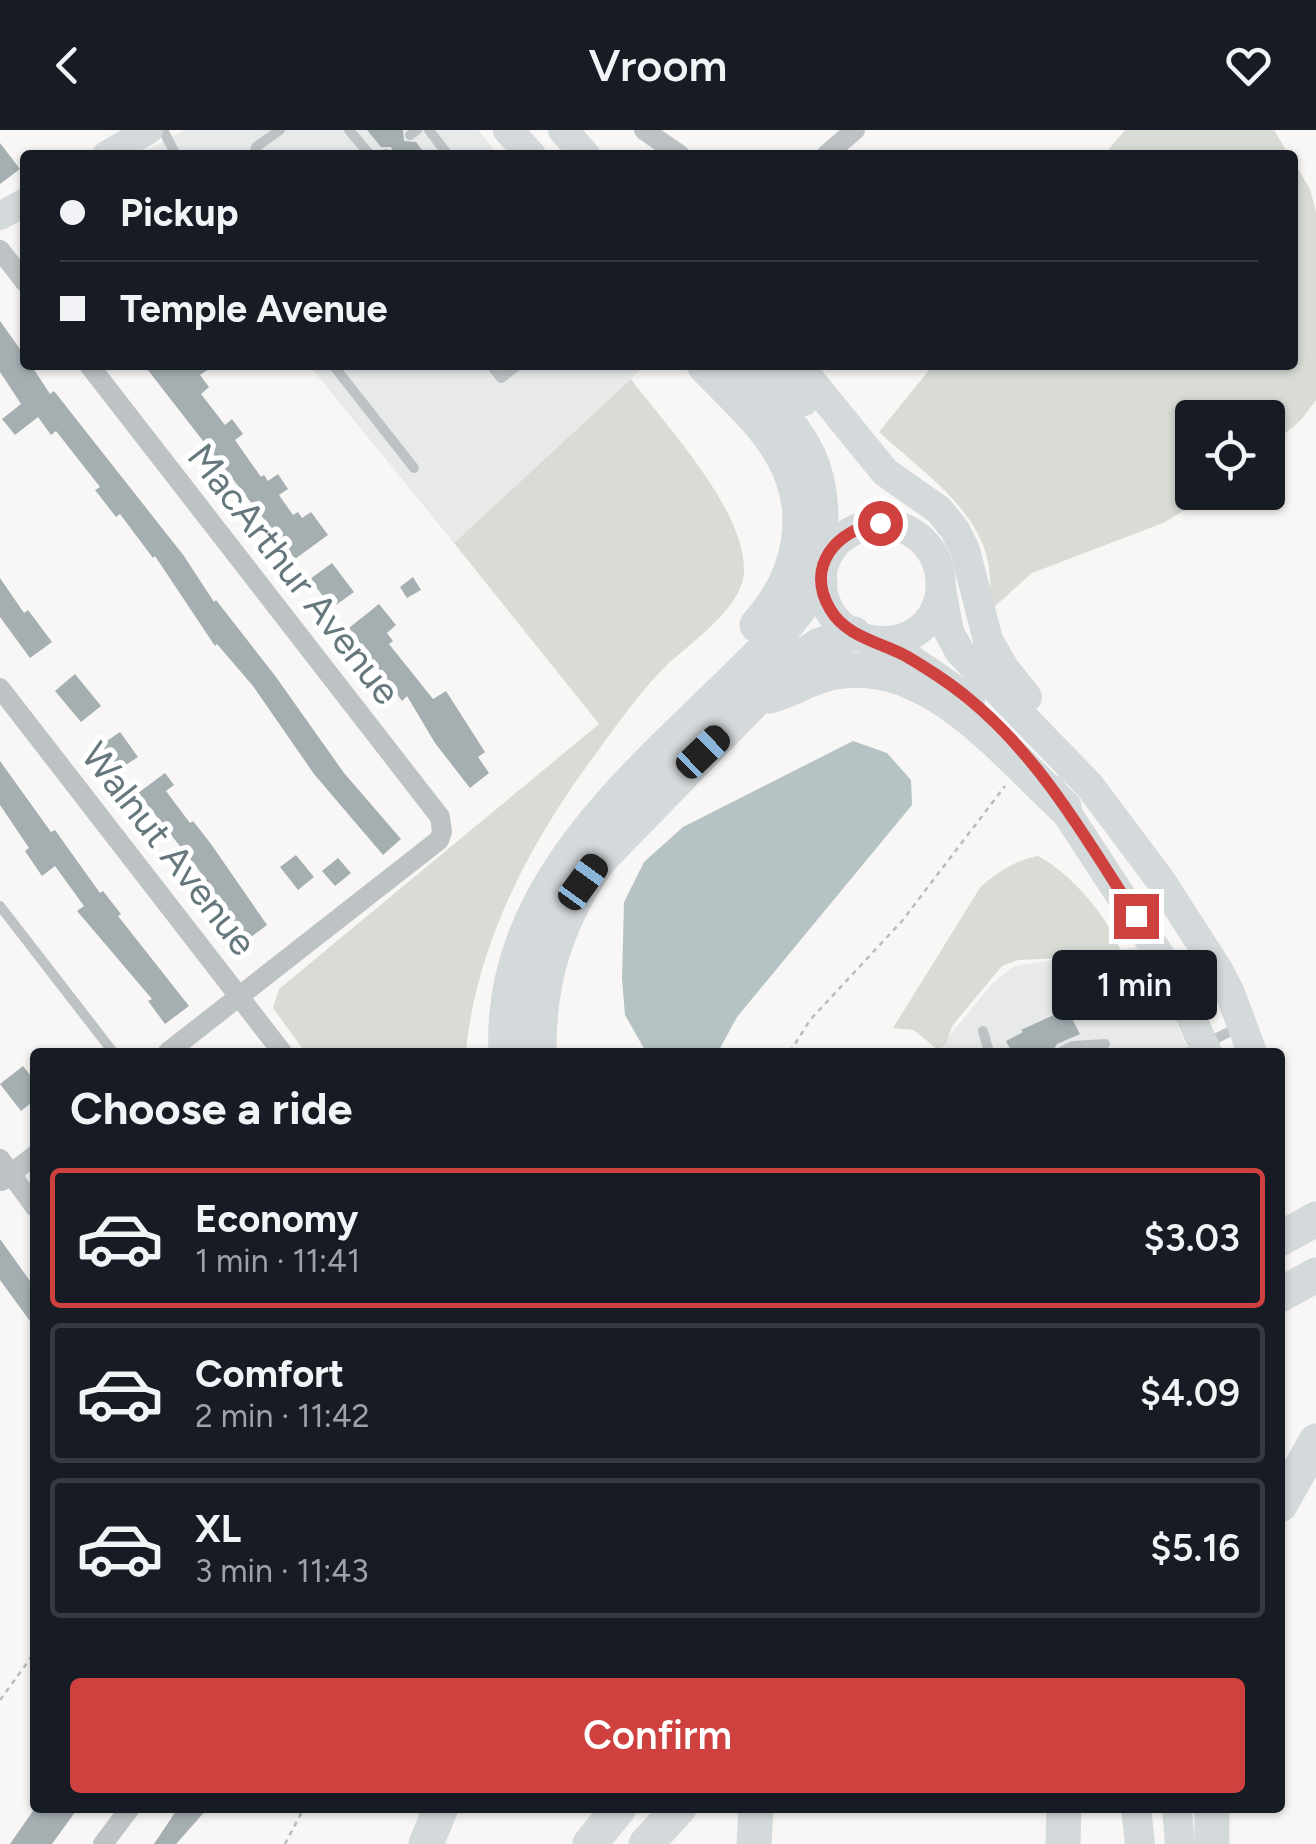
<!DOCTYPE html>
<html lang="en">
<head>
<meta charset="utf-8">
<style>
	:root { --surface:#171b24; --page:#20242c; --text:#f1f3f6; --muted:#9ea1a6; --line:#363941; --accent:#cf413e }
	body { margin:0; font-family:Figtree,sans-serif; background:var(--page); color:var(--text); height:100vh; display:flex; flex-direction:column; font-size:38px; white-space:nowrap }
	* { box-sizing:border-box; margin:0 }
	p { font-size:32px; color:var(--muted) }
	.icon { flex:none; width:55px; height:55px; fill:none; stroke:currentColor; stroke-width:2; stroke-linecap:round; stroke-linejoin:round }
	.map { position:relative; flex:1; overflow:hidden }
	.side { position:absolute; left:30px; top:918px; width:1255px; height:765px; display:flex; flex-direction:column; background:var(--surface); border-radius:10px; box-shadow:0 2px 8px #0004 }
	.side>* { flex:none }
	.guide { position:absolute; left:20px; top:20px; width:1278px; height:220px; border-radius:10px; box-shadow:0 2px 8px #0004; display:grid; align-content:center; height:220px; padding:0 40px; background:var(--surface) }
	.tools { position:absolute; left:1175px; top:270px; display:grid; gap:20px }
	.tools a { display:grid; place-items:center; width:110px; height:110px; border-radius:10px; background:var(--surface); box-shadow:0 2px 8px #0004; font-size:50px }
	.end { position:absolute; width:45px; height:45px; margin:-22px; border:12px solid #cf413e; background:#fff; box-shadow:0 0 0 5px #fff }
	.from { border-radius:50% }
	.bubble { position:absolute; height:70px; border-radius:10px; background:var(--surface); box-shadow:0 2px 8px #0004; font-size:32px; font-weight:600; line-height:70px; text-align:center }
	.car { position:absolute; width:30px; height:60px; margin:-30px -15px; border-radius:12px; box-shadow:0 0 8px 2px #0007; background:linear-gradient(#222 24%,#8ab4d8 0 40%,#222 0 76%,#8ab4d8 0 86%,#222 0) }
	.guide b { display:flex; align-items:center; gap:35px; height:95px; font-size:38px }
	.guide b+b { border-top:2px solid var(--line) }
	.guide i { width:25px; height:25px; background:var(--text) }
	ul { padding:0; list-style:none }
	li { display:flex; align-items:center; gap:30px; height:140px; margin:0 20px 15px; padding:0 20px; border:5px solid var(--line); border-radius:10px }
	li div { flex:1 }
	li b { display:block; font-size:38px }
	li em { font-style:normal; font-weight:600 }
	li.selected { border-color:var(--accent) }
	li>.icon { width:90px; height:90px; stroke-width:1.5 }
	h2 { padding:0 40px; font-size:45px; line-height:120px }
	.button { display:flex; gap:20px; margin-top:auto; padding:20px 40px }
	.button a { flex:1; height:115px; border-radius:10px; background:var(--accent); color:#fff; font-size:40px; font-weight:600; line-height:115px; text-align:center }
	header { display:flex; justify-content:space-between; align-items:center; height:130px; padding:0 40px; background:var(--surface); font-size:45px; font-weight:600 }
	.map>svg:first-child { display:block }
	.built { fill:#e8e9e9 }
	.green { fill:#d9dcd5 }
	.water { fill:#b5c3c4 }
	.building { fill:#a5afb2 }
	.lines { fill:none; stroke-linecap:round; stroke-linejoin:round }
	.path { stroke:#b8bcbe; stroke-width:2.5; stroke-dasharray:5 5; stroke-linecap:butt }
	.lane { stroke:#bdc3c5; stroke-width:10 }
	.street { stroke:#bdc3c5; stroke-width:20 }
	.secondary { stroke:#d4d9db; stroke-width:28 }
	.primary { stroke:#d4d9db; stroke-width:30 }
	.highway { stroke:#d4d9db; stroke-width:35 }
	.route { stroke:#cf413e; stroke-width:12 }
	.labels { text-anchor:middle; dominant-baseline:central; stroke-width:10; stroke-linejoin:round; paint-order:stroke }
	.street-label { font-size:38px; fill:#66787d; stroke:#fff }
</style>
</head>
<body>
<header><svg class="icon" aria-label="back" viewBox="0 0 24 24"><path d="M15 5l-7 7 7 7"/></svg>Vroom<svg class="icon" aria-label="heart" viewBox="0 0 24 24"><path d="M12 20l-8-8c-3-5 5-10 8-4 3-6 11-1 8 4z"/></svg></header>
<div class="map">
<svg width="1316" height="1714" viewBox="0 0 1316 1714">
	<rect width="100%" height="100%" fill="#f8f7f5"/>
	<g class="built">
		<polygon points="184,0 478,0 498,25 139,25"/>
		<polygon points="309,235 646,235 454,413"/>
		<polygon points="1142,816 1189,922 936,922 992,854 1014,836"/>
	</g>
	<g class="green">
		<polygon points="1125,0 1274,0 1289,25 1104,25"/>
		<path d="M1293,31L1310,59L1316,82V270L1301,290L1268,318V288H1192V362L1214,363L1163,393L1032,443L992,479C990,464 991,447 988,432C977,377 918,338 879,302L933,235H1292Z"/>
		<path d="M631,249C667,297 746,381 744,441C743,479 688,514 664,538C636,566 612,602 589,633C527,718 476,817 466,922H305L273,878L279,859L599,594L454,413Z"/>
		<path d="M1038,726C1074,745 1117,796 1126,837L1108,826L1018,830L1002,836L952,896L946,914L938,920L914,900L893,898L981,756C999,742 1015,730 1038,726Z"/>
	</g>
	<polygon class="water" points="853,611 887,623 911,650 912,675 737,887 718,922 646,922 625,885 622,849 624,772 644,732 683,697"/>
	<g class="building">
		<polygon points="367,0 403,0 404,11 416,12 426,25 395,25 391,17 381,17"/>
		<polygon points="0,13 20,39 0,54"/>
		<polygon points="0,191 25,226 25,235 31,235 50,264 54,261 184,426 214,472 216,470 276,547 344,643 401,709 383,725 314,644 253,556 217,514 215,516 155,426 153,428 120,384 116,387 95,360 100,357 56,301 51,305 38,287 15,305 2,289 21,274 0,242"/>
		<polygon points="144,235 215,235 200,245 209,257 201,264 225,295 232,289 243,304 235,310 261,347 264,345 268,351 278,344 288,359 279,365 293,385 298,382 302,388 311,382 328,405 295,429"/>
		<polygon points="332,433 354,462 332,478 310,449"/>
		<polygon points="413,447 421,460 407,468 400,457"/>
		<polygon points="0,448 24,483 28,480 52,512 30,528 0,487"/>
		<polygon points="379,474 396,495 387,503 393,511 389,514 433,569 446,561 485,622 478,627 489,643 470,658 435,613 407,566 402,571 349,498"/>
		<polygon points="75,544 101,576 81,592 55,561"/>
		<polygon points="120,602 138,627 118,640 101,615"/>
		<polygon points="0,631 51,702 55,700 100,763 103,761 121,784 118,786 189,876 165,894 148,871 152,869 77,781 84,776 55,736 42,746 25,721 29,718 0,675"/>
		<polygon points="165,643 174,655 166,661 190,693 193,691 211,714 267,795 247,810 198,739 138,663"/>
		<polygon points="296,725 314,747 298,760 280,737"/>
		<polygon points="338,728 351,743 335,756 322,741"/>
		<polygon points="1067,879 1080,904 1057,914 1052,922 1012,922 1006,911 1023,902 1021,900"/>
		<polygon points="23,936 35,951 35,970 21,981 0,954"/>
		<polygon points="0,1109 35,1158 35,1198 0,1150"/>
		<polygon points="35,1678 78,1678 52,1714 10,1714"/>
		<polygon points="178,1678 208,1678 176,1714 154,1714"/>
	</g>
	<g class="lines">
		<g class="path">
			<polyline points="790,922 810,890 902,791 1005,656"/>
			<polyline points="0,1570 35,1522"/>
			<polyline points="285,1714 304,1678"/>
		</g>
		<g class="lane">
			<polyline points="163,0 176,25"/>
			<polyline points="349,0 370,25"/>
			<polyline points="429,0 448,25"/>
			<polyline points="410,5 417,0"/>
			<polyline points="254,25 256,17 280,0"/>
			<polyline points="385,25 386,24"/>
			<polyline points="333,235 414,338"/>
			<polyline points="491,235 501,248 518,235"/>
			<polyline points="0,776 113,922"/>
			<polyline points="983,901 989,922"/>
			<polyline points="1061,922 1073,916 1105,914"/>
			<polyline points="1189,922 1237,898"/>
		</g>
		<g class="street">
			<polyline points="644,0 680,25"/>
			<polyline points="826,25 855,0"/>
			<polyline points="0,120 25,152"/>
			<polyline points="89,235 440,687 442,702 439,710 168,922"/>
			<polyline points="0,558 282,922"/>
			<polyline points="0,1029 35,1077"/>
			<polyline points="2,1051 35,1025"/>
			<polyline points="103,1714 130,1678"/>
		</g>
		<g class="secondary">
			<polyline points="106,25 149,0"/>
			<polyline points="0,86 25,72"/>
		</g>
		<g class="primary">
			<polyline points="508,0 531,25"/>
			<polyline points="563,0 585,25"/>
			<path d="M739,235C807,308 832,329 821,433"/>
			<polyline points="772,235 804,271"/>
			<polyline points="798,235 885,342 939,380 955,400 965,420 988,510 1004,538 1027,567"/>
			<path d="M880,393C961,399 960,510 883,511C812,512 792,404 880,393Z"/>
			<polyline points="941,459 949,502 960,522 1089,655 1161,751 1217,838 1230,863 1252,922"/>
			<polyline points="874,511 910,529 970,570"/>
			<polyline points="1051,659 1168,838 1207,922"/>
			<polyline points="1136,1678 1140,1714"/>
			<polyline points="1177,1678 1180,1714"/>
		</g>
		<g class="highway">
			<path d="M704,235C730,263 762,290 781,323C815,381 801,447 757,495"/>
			<path d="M770,566C795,559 816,543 843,541C933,531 1003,621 1064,677"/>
			<path d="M506,922C497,747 656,631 766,518C786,497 802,474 820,453"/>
			<path d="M539,922C538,849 558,787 601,728L788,536L820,515L854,504"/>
			<polyline points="1280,1109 1316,1089"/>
			<polyline points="1280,1165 1316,1145"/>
			<polyline points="1280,1375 1316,1311"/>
			<polyline points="426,1714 441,1678"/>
			<polyline points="590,1714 619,1678"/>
			<polyline points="646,1714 679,1678"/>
			<polyline points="754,1714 756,1678"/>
			<polyline points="1063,1714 1064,1678"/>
			<polyline points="1212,1714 1212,1678"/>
		</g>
	</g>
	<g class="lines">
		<path class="route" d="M880,393C836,399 805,437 830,479C846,507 880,512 906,526C928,539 950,553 969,569C1040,627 1087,710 1136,786"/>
	</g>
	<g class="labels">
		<g class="street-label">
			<text transform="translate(294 444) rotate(52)">MacArthur Avenue</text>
			<text transform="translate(169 719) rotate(52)">Walnut Avenue</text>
		</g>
	</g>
</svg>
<div class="tools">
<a><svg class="icon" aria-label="locate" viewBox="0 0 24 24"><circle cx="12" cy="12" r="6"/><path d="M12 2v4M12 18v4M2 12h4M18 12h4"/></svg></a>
</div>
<i class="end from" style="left:880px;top:393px"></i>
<i class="end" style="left:1136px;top:786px"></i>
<div class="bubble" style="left:1052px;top:820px;width:165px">1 min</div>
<i class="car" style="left:703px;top:622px;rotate:46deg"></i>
<i class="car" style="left:583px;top:752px;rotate:36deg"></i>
<div class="guide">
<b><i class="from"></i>Pickup</b>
<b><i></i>Temple Avenue</b>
</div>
<section class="side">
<h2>Choose a ride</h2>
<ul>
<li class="selected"><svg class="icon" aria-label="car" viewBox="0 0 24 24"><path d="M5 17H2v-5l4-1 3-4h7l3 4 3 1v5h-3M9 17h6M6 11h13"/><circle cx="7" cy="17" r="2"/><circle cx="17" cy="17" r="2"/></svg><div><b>Economy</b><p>1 min · 11:41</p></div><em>$3.03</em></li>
<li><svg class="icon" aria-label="car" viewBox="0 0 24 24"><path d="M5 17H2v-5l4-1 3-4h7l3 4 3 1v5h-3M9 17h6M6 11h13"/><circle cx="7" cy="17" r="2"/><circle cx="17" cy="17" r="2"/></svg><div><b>Comfort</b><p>2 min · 11:42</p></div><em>$4.09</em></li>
<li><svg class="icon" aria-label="car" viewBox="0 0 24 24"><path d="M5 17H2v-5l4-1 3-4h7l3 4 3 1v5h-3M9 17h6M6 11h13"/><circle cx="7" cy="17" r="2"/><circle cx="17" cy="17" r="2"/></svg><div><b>XL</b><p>3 min · 11:43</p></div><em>$5.16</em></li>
</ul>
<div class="button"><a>Confirm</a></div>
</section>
</div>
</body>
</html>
